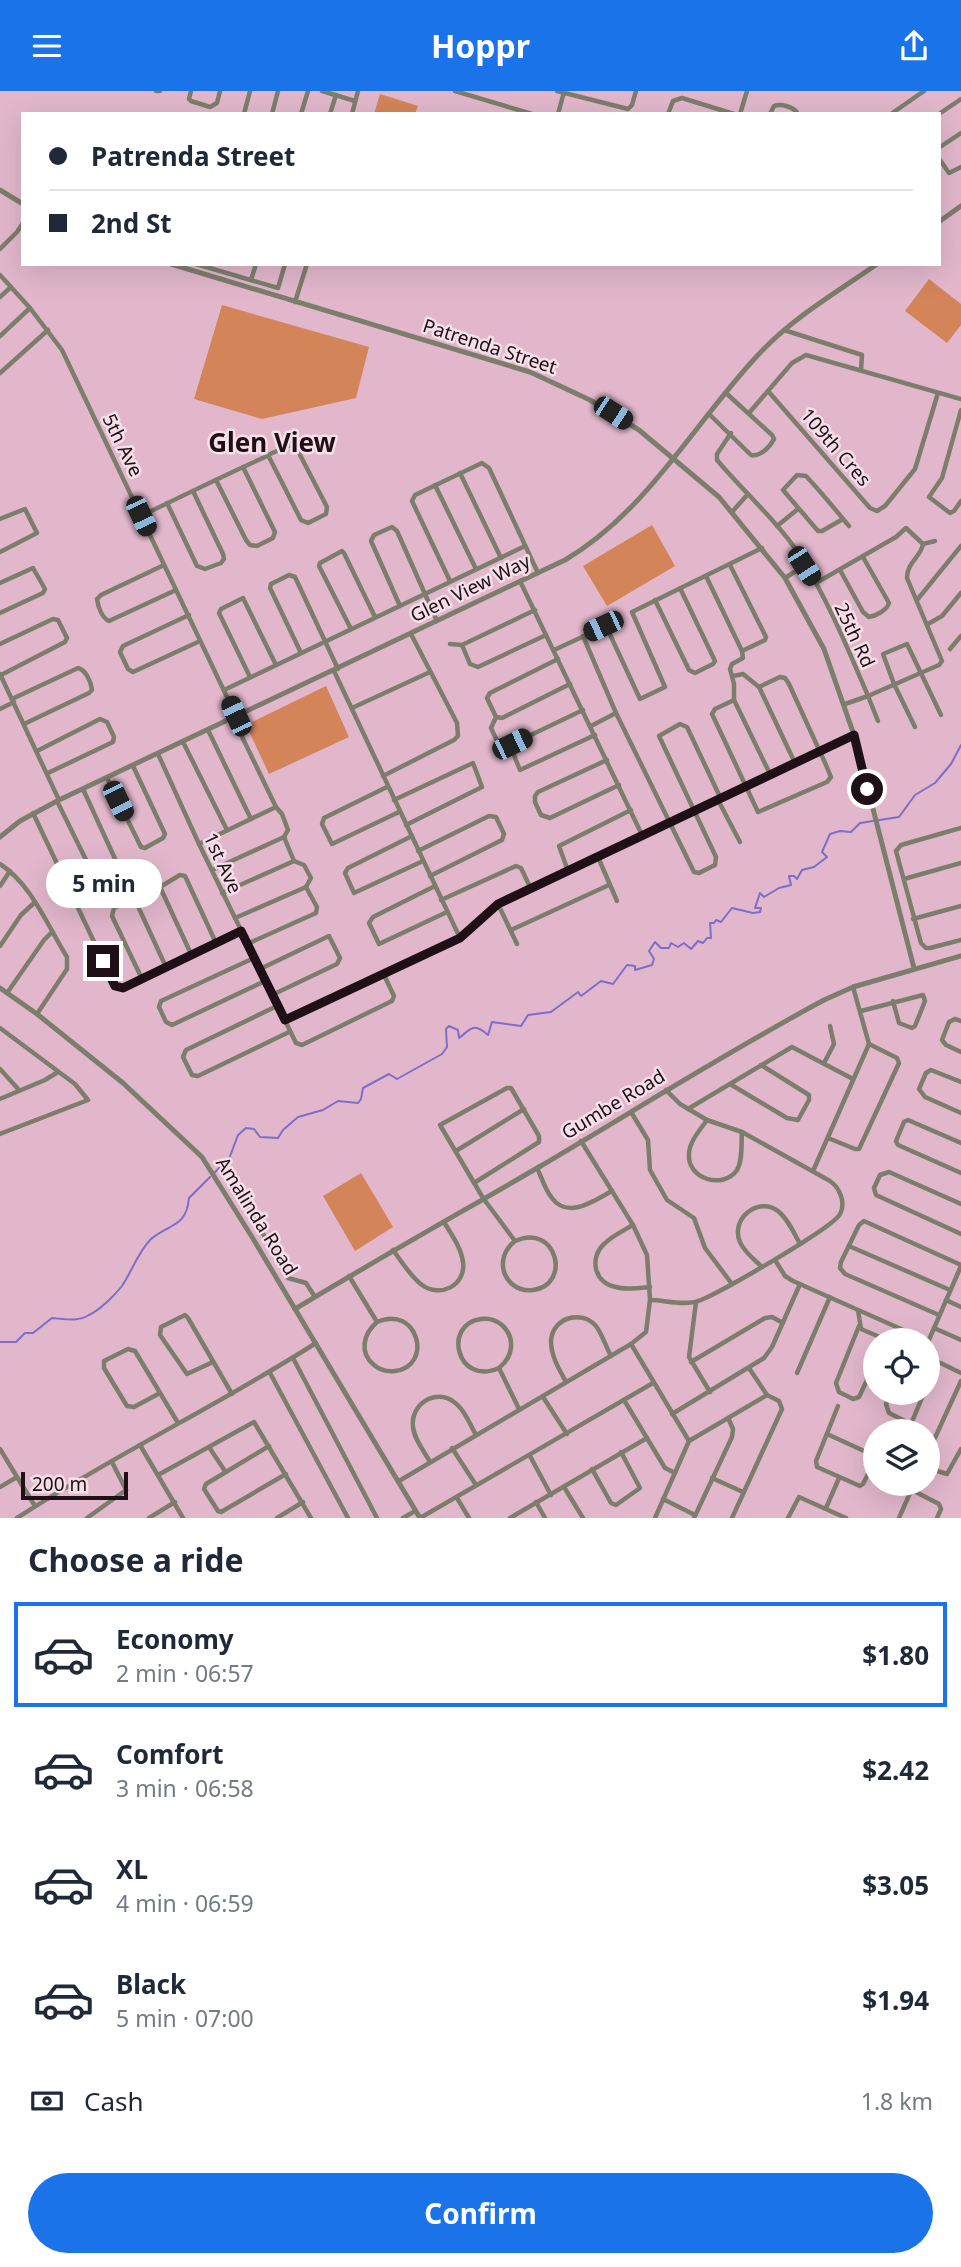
<!DOCTYPE html>
<html lang="en">
<head>
<meta charset="utf-8">
<style>
	:root { --surface:#fff; --page:#f6f6f7; --text:#1f2937; --muted:#747a83; --line:#e0e1e3; --accent:#1a73e8 }
	body { margin:0; font-family:"Noto Sans",sans-serif; background:var(--page); color:var(--text); height:100vh; display:flex; flex-direction:column; font-size:26px; white-space:nowrap }
	* { box-sizing:border-box; margin:0 }
	p { font-size:23px; color:var(--muted) }
	.icon { flex:none; width:38px; height:38px; fill:none; stroke:currentColor; stroke-width:2; stroke-linecap:round; stroke-linejoin:round }
	.map { position:relative; height:1427px; overflow:hidden }
	.sheet { display:flex; flex-direction:column; background:var(--surface); flex:1 }
	.sheet>* { flex:none }
	.banner { position:absolute; left:21px; top:21px; width:920px; height:154px; border-radius:0px; box-shadow:0 7px 28px #0002; display:grid; align-content:center; height:154px; padding:0 28px; background:var(--surface) }
	.fabs { position:absolute; left:863px; top:1237px; display:grid; gap:14px }
	.fabs a { display:grid; place-items:center; width:77px; height:77px; border-radius:50%; background:var(--surface); box-shadow:0 7px 28px #0002; font-size:35px }
	.scale { position:absolute; left:21px; bottom:18px; width:107px; box-sizing:border-box; padding-left:7px; border:4px solid #1f1017; border-top:0; font-size:19px; line-height:24px; white-space:nowrap; color:#1f1017; -webkit-text-stroke:5px #f5dfe9; paint-order:stroke }
	.end { position:absolute; width:32px; height:32px; margin:-16px; border:9px solid #1f1017; background:#fff; box-shadow:0 0 0 4px #fff }
	.from { border-radius:50% }
	.bubble { position:absolute; height:49px; border-radius:24px; background:var(--surface); box-shadow:0 7px 28px #0002; font-size:23px; font-weight:700; line-height:49px; text-align:center }
	.car { position:absolute; width:21px; height:42px; margin:-21px -10px; border-radius:9px; box-shadow:0 0 5px 2px #0007; background:linear-gradient(#222 24%,#8ab4d8 0 40%,#222 0 76%,#8ab4d8 0 86%,#222 0) }
	.banner b { display:flex; align-items:center; gap:24px; height:66px; font-size:26px }
	.banner b+b { border-top:2px solid var(--line) }
	.banner i { width:18px; height:18px; background:var(--text) }
	ul { padding:0; list-style:none }
	li { display:flex; align-items:center; gap:21px; height:105px; margin:0 14px 10px; padding:0 14px; border:4px solid transparent; border-radius:0px }
	li div { flex:1 }
	li b { display:block; font-size:26px }
	li em { font-style:normal; font-weight:700 }
	li.current { border-color:var(--accent) }
	li>.icon { width:63px; height:63px; stroke-width:1.5 }
	h2 { padding:0 28px; font-size:32px; line-height:84px }
	.pay { display:flex; align-items:center; gap:18px; height:77px; padding:0 28px; font-size:26px }
	.pay p { margin-inline-start:auto }
	.button { display:flex; gap:14px; margin-top:auto; padding:14px 28px }
	.button a { flex:1; height:80px; border-radius:42px; background:var(--accent); color:#fff; font-size:28px; font-weight:700; line-height:80px; text-align:center }
	header { display:flex; justify-content:space-between; align-items:center; height:91px; padding:0 28px; background:var(--accent); color:#fff; font-size:32px; font-weight:700 }
	.map>svg:first-child { display:block }
	.green { fill:#d38559 }
	.lines { fill:none; stroke-linecap:round; stroke-linejoin:round }
	.stream { stroke:#7d6ecb; stroke-width:2 }
	.minor { stroke:#7c7d6c; stroke-width:4.5 }
	.tertiary { stroke:#7c7d6c; stroke-width:5 }
	.route { stroke:#1f1017; stroke-width:9 }
	.labels { text-anchor:middle; dominant-baseline:central; stroke-width:5; stroke-linejoin:round; paint-order:stroke }
	.street-label { font-size:19px; fill:#1f1017; stroke:#f5dfe9 }
	.district-label { font-size:26px; font-weight:bold; fill:#1f1017; stroke:#f5dfe9 }
</style>
</head>
<body>
<header><svg class="icon" aria-label="menu" viewBox="0 0 24 24"><path d="M4 6h16M4 12h16M4 18h16"/></svg>Hoppr<svg class="icon" aria-label="share" viewBox="0 0 24 24"><path d="M12 15V3M7 8l5-5 5 5M5 13v7h14v-7"/></svg></header>
<div class="map">
<svg width="961" height="1427" viewBox="0 0 961 1427">
	<rect width="100%" height="100%" fill="#e2b7cb"/>
	<g class="green">
		<polygon points="380,3 418,15 415,23 374,23"/>
		<polygon points="929,188 961,213 961,234 947,252 905,220"/>
		<polygon points="222,214 369,256 356,307 262,328 194,308"/>
		<polygon points="652,434 675,475 607,515 583,475"/>
		<polygon points="326,595 349,646 269,683 246,634"/>
		<polygon points="361,1082 393,1136 355,1160 323,1105"/>
	</g>
	<g class="lines">
		<g class="stream">
			<path d="M214,1082L229,1068L238,1044L246,1037L254,1038L260,1046L278,1047L283,1039L298,1026L323,1019L338,1010L358,1012L361,1008L363,997L389,983L397,988L442,963L447,956L446,938L449,935L458,939L459,947C471,938 473,931 488,944L492,931L521,935L528,924L551,921L578,901L581,905L601,890L613,893L627,874L635,875V879L652,874L654,868L649,860L655,851L661,857H669L671,852L678,856L684,852L691,858L698,850L703,852L707,847H711L710,832H714L716,829L721,831L732,817L753,822L760,821L761,817H755L760,802L764,806L779,797L791,794L789,785H794L797,788L802,779L814,776L827,766L822,761L830,743L840,740L851,741L860,732L899,726L915,704L935,692L951,673L961,654"/>
			<path d="M0,1251H16L25,1242H33L52,1227C65,1228 78,1231 89,1224C100,1219 115,1204 122,1195C132,1180 138,1161 151,1148C170,1132 186,1137 189,1107L210,1086"/>
		</g>
		<g class="minor">
			<polyline points="156,0 160,0"/>
			<polyline points="191,0 189,8 191,10 210,16 217,12 220,0"/>
			<polyline points="322,0 355,10"/>
			<polyline points="455,0 532,23"/>
			<polyline points="557,0 628,18 632,14 636,0"/>
			<polyline points="244,23 250,0"/>
			<polyline points="272,23 278,0"/>
			<polyline points="301,23 308,0"/>
			<polyline points="330,23 336,4"/>
			<polyline points="352,23 358,0"/>
			<polyline points="558,23 564,1"/>
			<polyline points="668,23 673,10 682,7 734,23"/>
			<polyline points="740,23 747,0"/>
			<path d="M770,23L774,15C781,12 794,16 798,23"/>
			<polyline points="891,23 924,0"/>
			<polyline points="939,23 961,8"/>
			<polyline points="940,56 961,42"/>
			<polyline points="940,69 949,82 961,76"/>
			<polyline points="0,158 17,141 23,132"/>
			<polyline points="196,173 278,197 285,173"/>
			<polyline points="0,184 30,217 62,259 236,625"/>
			<polyline points="251,189 256,173"/>
			<polyline points="0,206 11,196"/>
			<polyline points="295,211 307,173"/>
			<polyline points="784,239 862,264 861,279"/>
			<polyline points="0,245 30,217"/>
			<polyline points="0,282 48,239"/>
			<polyline points="768,300 870,417 877,420 885,415 915,378 938,302"/>
			<polyline points="961,319 942,387 929,406 950,422 954,420 961,410"/>
			<polyline points="749,322 792,272 806,264 961,308"/>
			<path d="M709,323L751,364C760,366 770,356 774,348L772,344L726,302"/>
			<path d="M731,342L717,363V369C744,401 776,429 799,463C827,507 848,558 868,605L845,613"/>
			<polyline points="460,382 501,467"/>
			<polyline points="216,389 246,449 250,454 257,455 273,447 275,441 243,376"/>
			<polyline points="435,394 476,478"/>
			<polyline points="167,412 197,475 205,478 221,472 224,468 223,463 193,400"/>
			<polyline points="732,421 748,403"/>
			<path d="M141,425C182,405 223,385 265,366L268,364L288,355L291,354L297,358L327,416L326,423L308,432L301,429L268,364"/>
			<polyline points="0,428 25,418 37,442 0,461"/>
			<path d="M843,428L822,440H818L783,399L797,384L806,385C821,401 835,418 849,435"/>
			<polyline points="777,435 798,418"/>
			<polyline points="923,453 935,450"/>
			<path d="M164,474L101,504L97,508C98,516 102,527 109,530L176,499"/>
			<path d="M840,479L863,521L869,526C876,525 887,519 889,512L863,466"/>
			<polyline points="706,485 742,560 765,549 766,546 730,474"/>
			<polyline points="785,487 804,475"/>
			<polyline points="450,490 412,410 415,404 482,372 489,377 538,482"/>
			<polyline points="520,490 642,744"/>
			<polyline points="0,492 33,477 45,498 43,502 0,522"/>
			<polyline points="816,492 896,446 906,437 923,453"/>
			<polyline points="655,509 689,579 695,582 713,573 715,570 680,497"/>
			<polyline points="917,509 961,455"/>
			<polyline points="400,515 371,450 374,444 392,436 397,440 437,530"/>
			<polyline points="189,524 123,555 120,561 128,578 133,581 200,550"/>
			<polyline points="928,533 942,525 961,502"/>
			<polyline points="351,538 319,475 320,472 342,460 344,462 375,526"/>
			<polyline points="583,545 616,622 694,781 699,782 715,774 716,766 659,645 680,633 687,636 721,708"/>
			<polyline points="0,553 53,528 58,529 67,547 65,551 1,584"/>
			<polyline points="450,553 462,554"/>
			<polyline points="462,554 470,573 478,576 546,544"/>
			<polyline points="462,554 535,519"/>
			<polyline points="950,558 961,545"/>
			<polyline points="554,559 606,535 640,608 665,596 632,521 762,457"/>
			<polyline points="301,562 270,497 271,493 289,484 295,486 338,578"/>
			<polyline points="558,568 490,602 487,607 496,626 502,627 570,593"/>
			<polyline points="334,580 460,847"/>
			<polyline points="0,583 59,709"/>
			<polyline points="733,585 743,583 759,596"/>
			<polyline points="250,586 219,522 221,518 243,507 276,574"/>
			<polyline points="224,599 525,455"/>
			<path d="M12,608L78,577C86,579 91,591 92,599L89,602L24,633"/>
			<polyline points="734,609 734,593 730,578 732,573 743,567 742,560"/>
			<polyline points="352,617 430,581"/>
			<polyline points="0,618 14,611"/>
			<polyline points="583,619 512,653 511,657 520,679 595,644"/>
			<polyline points="496,626 491,637 498,652 511,655"/>
			<path d="M878,630L868,605L939,574L942,570L907,487C907,471 921,466 923,453"/>
			<polyline points="591,635 616,622"/>
			<polyline points="915,636 894,593 883,563 907,553 941,624"/>
			<polyline points="208,639 251,728"/>
			<polyline points="183,651 227,739"/>
			<polyline points="37,660 100,628 107,631 114,646 113,651 48,682"/>
			<polyline points="158,663 199,753 296,952 302,954 392,910 394,905 384,884"/>
			<polyline points="607,669 538,701 535,705 535,711 541,724 550,727 619,694"/>
			<polyline points="770,683 734,609 715,618 712,623 758,721 827,691 831,686 826,674 789,593 785,587 780,586 759,596 795,672"/>
			<polyline points="383,685 454,649 458,645 457,632 411,543"/>
			<polyline points="107,687 141,756 145,757 163,747 165,743 133,675"/>
			<polyline points="387,696 324,727 322,733 332,753 399,721"/>
			<polyline points="394,709 473,672 482,696 406,734"/>
			<polyline points="718,709 740,751"/>
			<polyline points="57,710 92,781 115,772 116,770 83,698"/>
			<polyline points="276,716 282,723 288,739 284,746"/>
			<polyline points="33,722 115,895 123,897 241,840"/>
			<polyline points="961,737 901,754 896,760 921,852 926,857 930,857 961,849"/>
			<polyline points="412,745 348,777 345,782 354,802 423,770"/>
			<polyline points="199,753 276,716 233,627"/>
			<polyline points="418,760 489,725 496,726 504,743 502,749 430,785"/>
			<polyline points="598,766 617,810"/>
			<polyline points="294,770 304,774 311,787 306,796"/>
			<path d="M0,773C32,794 47,834 67,866V878L37,923"/>
			<polyline points="212,779 284,746 294,770 222,802"/>
			<polyline points="568,780 559,755 631,719"/>
			<polyline points="904,788 961,772"/>
			<polyline points="0,795 10,780"/>
			<polyline points="435,795 373,826 369,832 379,853 447,821"/>
			<polyline points="441,809 516,775 521,777 531,798"/>
			<polyline points="498,813 517,853"/>
			<polyline points="235,827 306,796 317,816 316,822 247,853"/>
			<polyline points="913,828 961,815"/>
			<polyline points="511,839 609,794"/>
			<polyline points="0,855 21,824 34,812"/>
			<polyline points="191,863 160,796 180,784 185,785 216,852"/>
			<polyline points="254,867 161,910 159,916 166,931 172,934 265,890"/>
			<polyline points="260,878 329,845 340,867 337,873 272,904"/>
			<polyline points="142,888 112,825 114,817 129,810 136,811 166,876"/>
			<polyline points="7,902 44,849 52,841"/>
			<polyline points="277,915 186,959 183,966 192,984 198,985 289,941"/>
			<polyline points="861,920 923,904 925,910 915,935 912,937 899,932 893,910"/>
			<polyline points="285,929 460,847 498,813 854,644"/>
			<polyline points="961,930 955,928 949,931 942,949 946,954 961,961"/>
			<polyline points="0,937 75,993 88,1009 0,1043"/>
			<polyline points="824,972 834,953 830,935"/>
			<polyline points="0,978 19,999"/>
			<polyline points="961,991 931,979 926,982 919,998 925,1006 961,1022"/>
			<polyline points="730,993 787,1027 798,1029 809,1009 809,1004 761,974"/>
			<polyline points="0,1008 45,989 58,981"/>
			<polyline points="688,1018 792,956 853,988"/>
			<polyline points="631,1021 648,1049 650,1079 667,1109 694,1127 705,1157 732,1193"/>
			<path d="M707,1029C700,1039 689,1051 689,1063C687,1088 723,1099 737,1079C743,1069 741,1052 742,1041"/>
			<polyline points="828,1047 855,1058 859,1058 899,972 897,967 869,953"/>
			<polyline points="961,1052 908,1029 904,1031 896,1050 898,1054 961,1082"/>
			<polyline points="456,1060 524,1018"/>
			<path d="M537,1077C542,1087 545,1099 552,1107C568,1129 595,1109 612,1100"/>
			<polyline points="813,1080 869,953 853,896"/>
			<path d="M474,1092L539,1051V1045L511,997H507L440,1034L483,1107L515,1150C501,1161 498,1180 512,1193C518,1198 526,1200 533,1199C572,1194 557,1131 515,1150"/>
			<polyline points="244,1109 288,1187 306,1192 315,1206"/>
			<polyline points="961,1113 889,1081 880,1084 874,1097 876,1104 961,1143"/>
			<path d="M633,1134C623,1140 612,1145 604,1153C589,1167 594,1192 616,1196C626,1199 639,1197 650,1196"/>
			<polyline points="849,1155 950,1199"/>
			<path d="M393,1159C402,1171 410,1185 422,1194C440,1207 466,1195 463,1171C461,1156 451,1143 444,1131"/>
			<polyline points="775,1169 785,1185 793,1190 928,1250"/>
			<path d="M762,1176C755,1169 744,1161 740,1151C730,1128 758,1105 778,1120C788,1128 794,1142 800,1153"/>
			<path d="M349,1185L377,1231C363,1243 359,1262 374,1274C380,1279 387,1281 395,1280C434,1275 418,1213 377,1231"/>
			<path d="M650,1209C664,1209 685,1215 698,1210C717,1204 834,1136 840,1123C846,1112 840,1097 830,1090L742,1041L707,1029L680,1013L666,999"/>
			<polyline points="946,1209 961,1216"/>
			<polyline points="696,1211 689,1266 710,1301"/>
			<polyline points="858,1219 861,1238 889,1250"/>
			<polyline points="939,1224 845,1183 840,1177 841,1171 859,1134 864,1130 961,1174"/>
			<polyline points="859,1235 836,1292 839,1301 853,1308 859,1306 875,1272"/>
			<polyline points="934,1237 961,1249"/>
			<polyline points="928,1251 961,1175"/>
			<polyline points="631,1253 689,1350"/>
			<polyline points="928,1266 961,1282"/>
			<polyline points="293,1267 377,1427"/>
			<polyline points="213,1271 187,1283 160,1244 161,1236 185,1224 188,1227 232,1303"/>
			<polyline points="691,1271 765,1227 772,1226 783,1232"/>
			<path d="M499,1277C457,1296 442,1233 481,1228C488,1227 496,1229 502,1234C516,1247 513,1266 499,1277L519,1318"/>
			<polyline points="749,1277 767,1304"/>
			<polyline points="270,1282 348,1427"/>
			<polyline points="797,1282 830,1206"/>
			<path d="M566,1291C559,1278 551,1265 551,1250C552,1227 581,1218 596,1235C602,1243 606,1256 611,1265"/>
			<polyline points="928,1294 937,1271"/>
			<polyline points="160,1302 134,1316 127,1315 104,1277 104,1270 128,1258 135,1260 178,1332"/>
			<polyline points="891,1302 886,1313 889,1322 911,1333 924,1302"/>
			<polyline points="543,1306 567,1343"/>
			<polyline points="624,1309 665,1377 675,1382"/>
			<polyline points="838,1315 816,1370 817,1376 860,1395 863,1393 875,1369"/>
			<polyline points="672,1323 764,1267 772,1256 800,1193"/>
			<polyline points="908,1340 911,1333"/>
			<polyline points="827,1343 875,1365"/>
			<polyline points="140,1354 183,1427"/>
			<polyline points="269,1355 206,1393 204,1398 218,1420 221,1421 286,1383"/>
			<polyline points="209,1356 225,1380"/>
			<polyline points="452,1357 476,1394"/>
			<polyline points="0,1358 17,1386"/>
			<polyline points="928,1362 961,1290"/>
			<polyline points="530,1365 551,1404"/>
			<path d="M430,1371C424,1360 414,1348 413,1336C410,1313 436,1297 454,1311C464,1318 470,1333 476,1344"/>
			<polyline points="928,1377 947,1383 961,1358"/>
			<polyline points="592,1378 611,1412 616,1414 640,1397 621,1361"/>
			<polyline points="158,1384 254,1331 311,1427"/>
			<polyline points="712,1387 743,1401"/>
			<polyline points="399,1390 631,1253 646,1241 650,1209 647,1164 633,1134 581,1050"/>
			<polyline points="0,1396 17,1386 35,1415"/>
			<polyline points="564,1396 583,1427"/>
			<polyline points="912,1399 939,1413 941,1418 937,1427"/>
			<polyline points="457,1407 469,1427"/>
			<polyline points="663,1408 695,1424"/>
			<polyline points="536,1411 545,1427"/>
			<polyline points="826,1417 839,1387"/>
			<path d="M17,1427C114,1364 219,1314 316,1252"/>
			<polyline points="87,1427 126,1399 112,1371"/>
			<polyline points="149,1427 175,1411"/>
			<polyline points="277,1427 303,1411"/>
			<polyline points="403,1427 415,1420"/>
			<polyline points="420,1427 653,1292"/>
			<polyline points="510,1427 647,1347"/>
			<polyline points="655,1427 689,1350 767,1304 779,1310 782,1318 732,1427"/>
			<polyline points="694,1427 732,1346 733,1338 729,1329"/>
			<polyline points="788,1427 799,1406 846,1427"/>
			<polyline points="899,1427 914,1393"/>
		</g>
		<g class="tertiary">
			<polyline points="0,99 23,113"/>
			<polyline points="940,130 961,115"/>
			<polyline points="171,173 530,281 590,309 639,339 719,406 785,487 824,558 854,644 914,877"/>
			<path d="M0,746L20,730L59,709L565,469C648,420 694,332 758,264C792,227 836,202 877,173"/>
			<polyline points="0,897 37,923 123,992 202,1066 252,1146 420,1427"/>
			<path d="M295,1218C376,1169 458,1123 539,1076C634,1020 727,961 824,909L853,896L961,865"/>
		</g>
	</g>
	<g class="lines">
		<polyline class="route" points="103,870 115,895 123,897 241,840 285,929 460,847 498,813 854,644 867,698"/>
	</g>
	<g class="labels">
		<g class="street-label">
			<text transform="translate(490 255) rotate(18)">Patrenda Street</text>
			<text transform="translate(123 354) rotate(64)">5th Ave</text>
			<text transform="translate(836 356) rotate(49)">109th Cres</text>
			<text transform="translate(470 497) rotate(-26)">Glen View Way</text>
			<text transform="translate(855 544) rotate(65)">25th Rd</text>
			<text transform="translate(223 772) rotate(65)">1st Ave</text>
			<text transform="translate(613 1013) rotate(-31)">Gumbe Road</text>
			<text transform="translate(257 1125) rotate(58)">Amalinda Road</text>
		</g>
		<g class="district-label">
			<text x="272" y="351">Glen View</text>
		</g>
	</g>
</svg>
<div class="fabs">
<a><svg class="icon" aria-label="locate" viewBox="0 0 24 24"><circle cx="12" cy="12" r="6"/><path d="M12 2v4M12 18v4M2 12h4M18 12h4"/></svg></a>
<a><svg class="icon" aria-label="layers" viewBox="0 0 24 24"><path d="M12 4l9 5-9 5-9-5zM3 14l9 5 9-5"/></svg></a>
</div>
<div class="scale">200 m</div>
<i class="end from" style="left:867px;top:698px"></i>
<i class="end" style="left:103px;top:870px"></i>
<div class="bubble" style="left:46px;top:768px;width:116px">5 min</div>
<i class="car" style="left:613px;top:322px;rotate:123deg"></i>
<i class="car" style="left:141px;top:425px;rotate:155deg"></i>
<i class="car" style="left:804px;top:475px;rotate:147deg"></i>
<i class="car" style="left:603px;top:535px;rotate:245deg"></i>
<i class="car" style="left:236px;top:625px;rotate:335deg"></i>
<i class="car" style="left:512px;top:653px;rotate:64deg"></i>
<i class="car" style="left:118px;top:710px;rotate:154deg"></i>
<div class="banner">
<b><i class="from"></i>Patrenda Street</b>
<b><i></i>2nd St</b>
</div>
</div>
<section class="sheet">
<h2>Choose a ride</h2>
<ul>
<li class="current"><svg class="icon" aria-label="car" viewBox="0 0 24 24"><path d="M5 17H2v-5l4-1 3-4h7l3 4 3 1v5h-3M9 17h6M6 11h13"/><circle cx="7" cy="17" r="2"/><circle cx="17" cy="17" r="2"/></svg><div><b>Economy</b><p>2 min · 06:57</p></div><em>$1.80</em></li>
<li><svg class="icon" aria-label="car" viewBox="0 0 24 24"><path d="M5 17H2v-5l4-1 3-4h7l3 4 3 1v5h-3M9 17h6M6 11h13"/><circle cx="7" cy="17" r="2"/><circle cx="17" cy="17" r="2"/></svg><div><b>Comfort</b><p>3 min · 06:58</p></div><em>$2.42</em></li>
<li><svg class="icon" aria-label="car" viewBox="0 0 24 24"><path d="M5 17H2v-5l4-1 3-4h7l3 4 3 1v5h-3M9 17h6M6 11h13"/><circle cx="7" cy="17" r="2"/><circle cx="17" cy="17" r="2"/></svg><div><b>XL</b><p>4 min · 06:59</p></div><em>$3.05</em></li>
<li><svg class="icon" aria-label="car" viewBox="0 0 24 24"><path d="M5 17H2v-5l4-1 3-4h7l3 4 3 1v5h-3M9 17h6M6 11h13"/><circle cx="7" cy="17" r="2"/><circle cx="17" cy="17" r="2"/></svg><div><b>Black</b><p>5 min · 07:00</p></div><em>$1.94</em></li>
</ul>
<div class="pay"><svg class="icon" aria-label="cash" viewBox="0 0 24 24"><path d="M3 7h18v10H3z"/><circle cx="12" cy="12" r="2"/></svg>Cash<p>1.8 km</p></div>
<div class="button"><a>Confirm</a></div>
</section>
</body>
</html>
